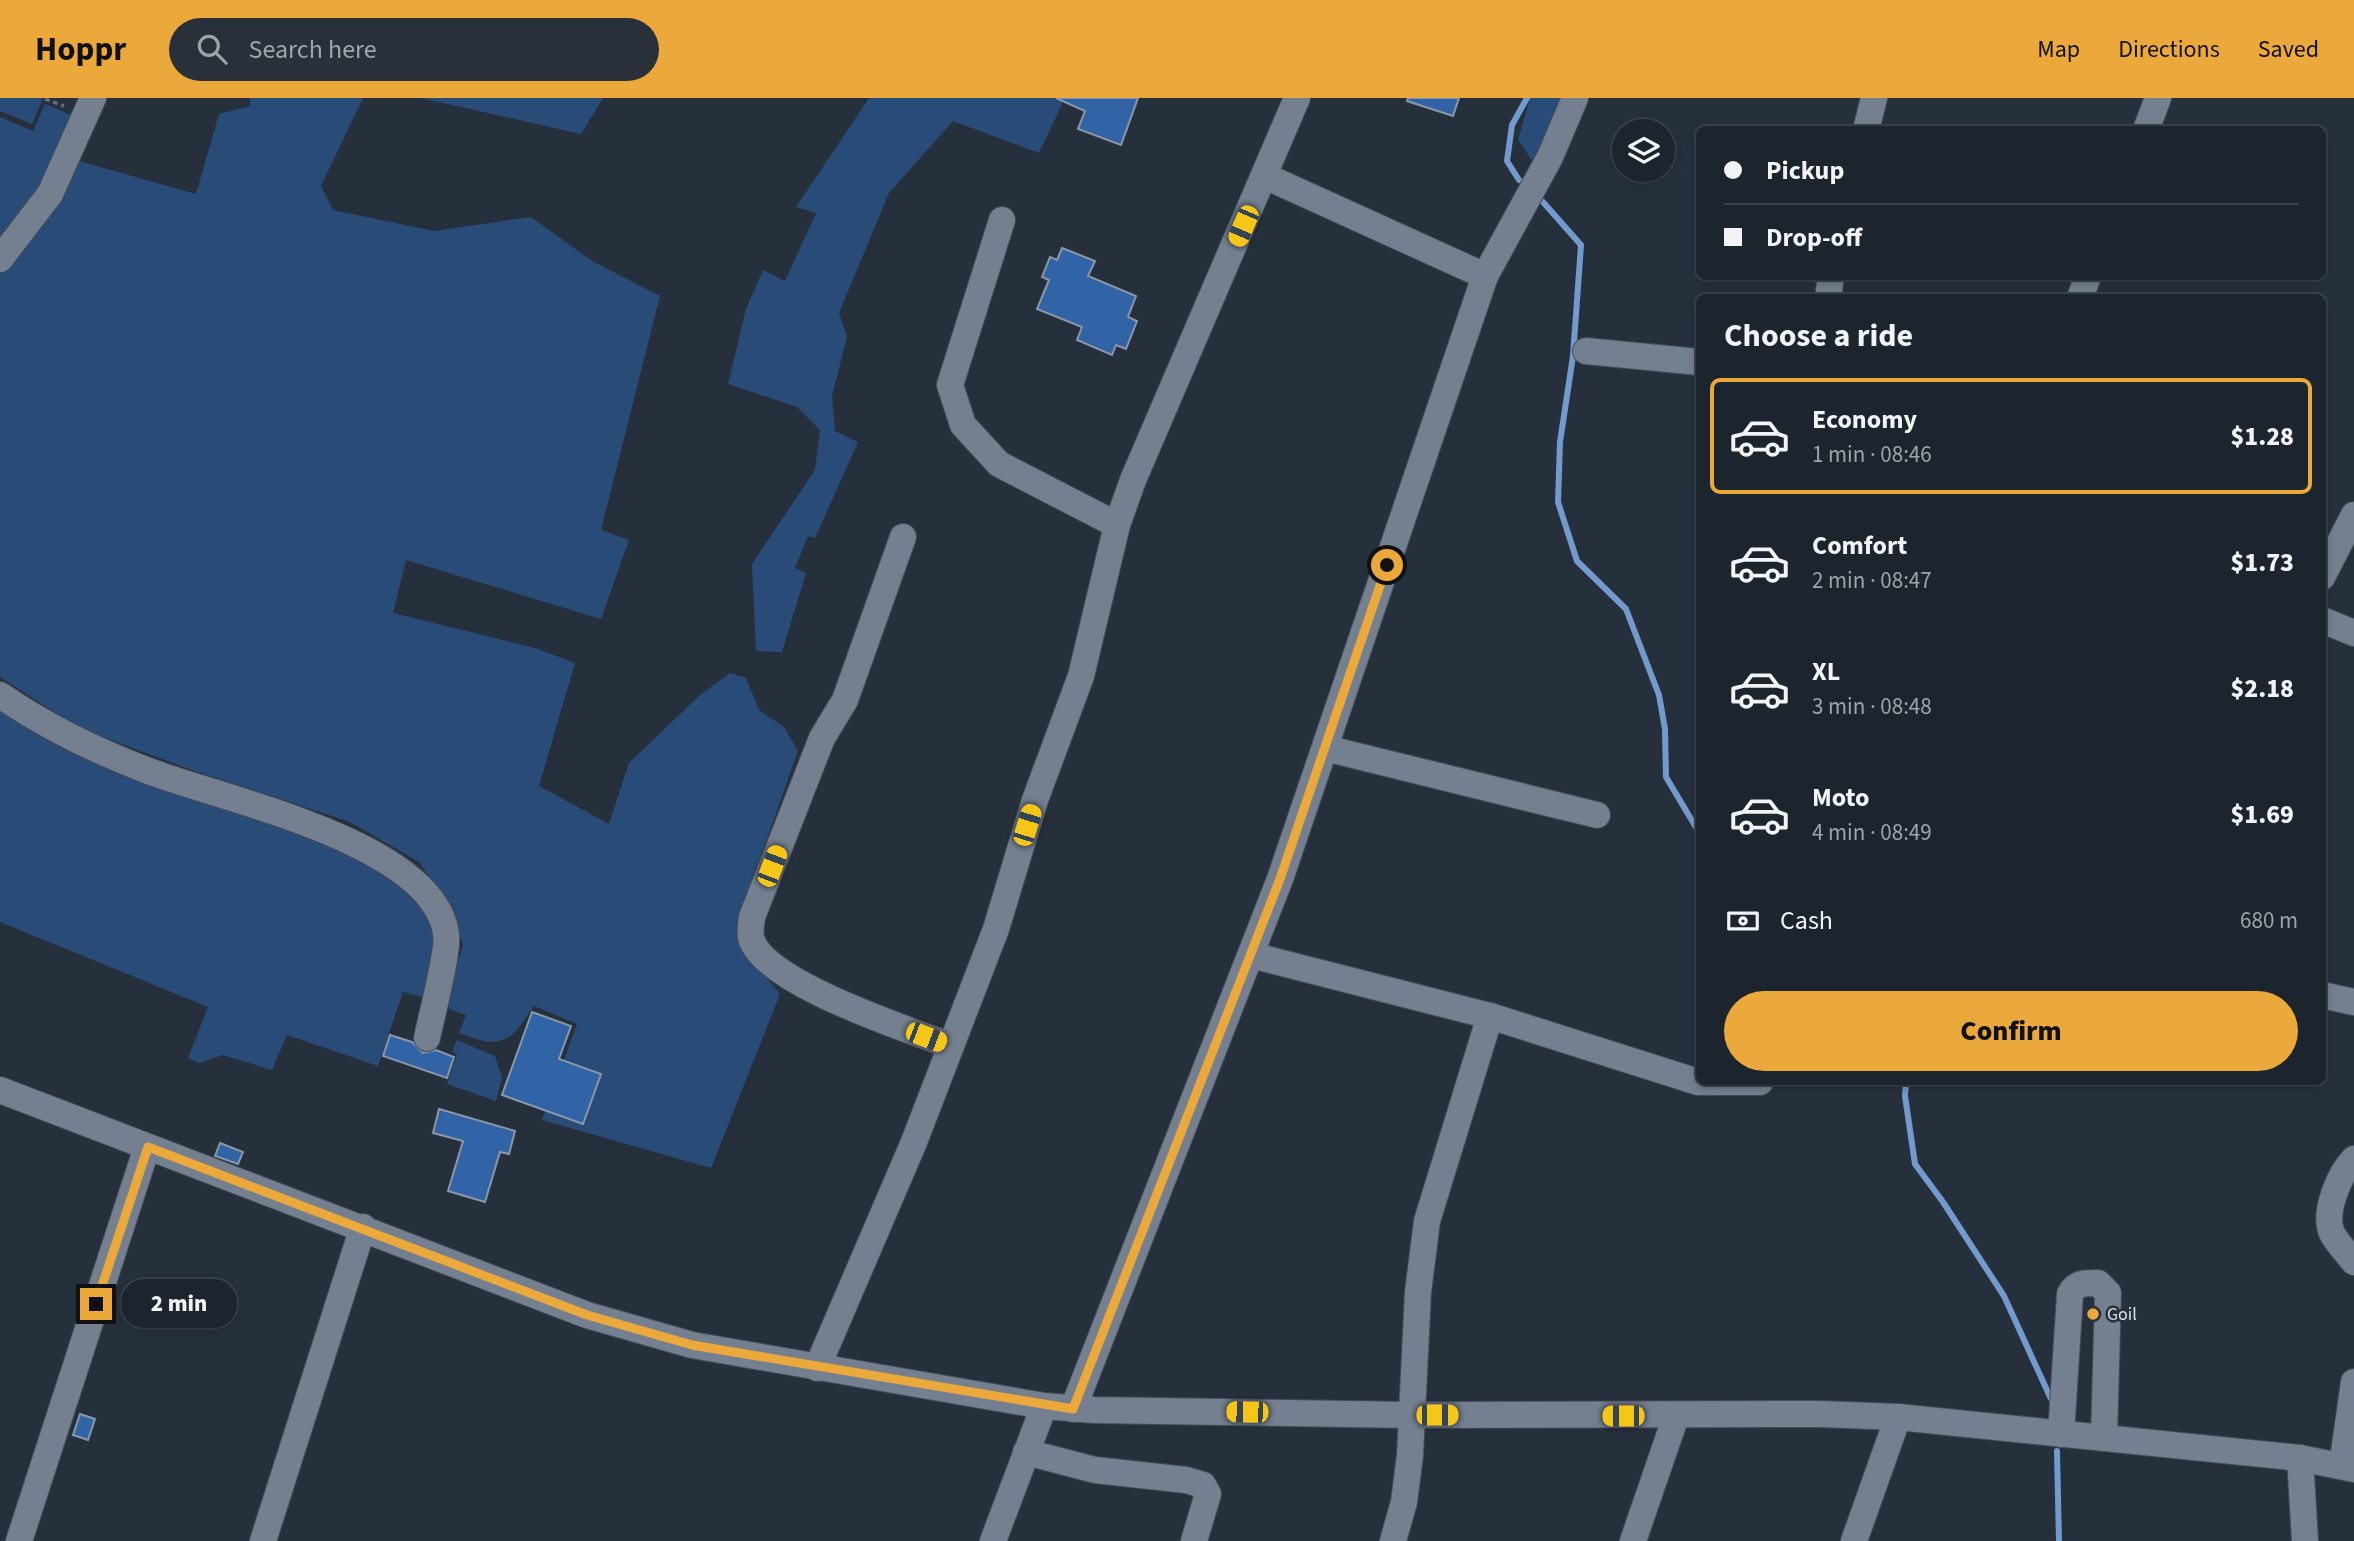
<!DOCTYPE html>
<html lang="en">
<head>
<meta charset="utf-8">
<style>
	:root { --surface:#1c242e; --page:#29303a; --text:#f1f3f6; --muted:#a0a4aa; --line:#3a414a; --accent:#eca93b }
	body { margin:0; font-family:"Source Sans 3",sans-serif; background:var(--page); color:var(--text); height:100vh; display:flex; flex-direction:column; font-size:26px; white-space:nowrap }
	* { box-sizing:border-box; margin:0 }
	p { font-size:23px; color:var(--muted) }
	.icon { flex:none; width:38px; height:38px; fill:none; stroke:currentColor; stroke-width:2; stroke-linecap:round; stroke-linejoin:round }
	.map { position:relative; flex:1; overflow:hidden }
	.details { position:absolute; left:1696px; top:196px; width:630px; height:791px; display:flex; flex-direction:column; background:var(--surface); border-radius:10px; box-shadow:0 4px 10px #0003,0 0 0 2px var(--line) }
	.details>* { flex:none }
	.top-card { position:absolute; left:1696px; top:28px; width:630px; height:154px; border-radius:10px; box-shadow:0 4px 10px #0003,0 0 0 2px var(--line); display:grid; align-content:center; height:154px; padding:0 28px; background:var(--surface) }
	.buttons { position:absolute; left:1612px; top:21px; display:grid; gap:14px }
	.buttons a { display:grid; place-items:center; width:63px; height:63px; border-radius:50%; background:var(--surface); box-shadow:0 4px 10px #0003,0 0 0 2px var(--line); font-size:35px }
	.end { position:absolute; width:32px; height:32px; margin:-16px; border:9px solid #eca93b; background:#111; box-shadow:0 0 0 4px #111 }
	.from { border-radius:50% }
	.bubble { position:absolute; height:49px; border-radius:24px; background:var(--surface); box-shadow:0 4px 10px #0003,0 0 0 2px var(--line); font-size:23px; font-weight:800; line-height:49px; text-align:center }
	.car { position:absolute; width:21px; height:42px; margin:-21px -10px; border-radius:9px; box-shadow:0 0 5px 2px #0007; background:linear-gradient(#f5c518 24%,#345 0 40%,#f5c518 0 76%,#345 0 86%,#f5c518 0) }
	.top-card b { display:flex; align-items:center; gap:24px; height:66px; font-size:26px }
	.top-card b+b { border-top:2px solid var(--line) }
	.top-card i { width:18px; height:18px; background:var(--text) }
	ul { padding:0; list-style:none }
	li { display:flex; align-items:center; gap:21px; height:116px; margin:0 14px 10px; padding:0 14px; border:4px solid transparent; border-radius:10px }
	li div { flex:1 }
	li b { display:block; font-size:26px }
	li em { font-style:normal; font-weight:800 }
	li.active { border-color:var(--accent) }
	li>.icon { width:63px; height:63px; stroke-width:1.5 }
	h2 { padding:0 28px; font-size:32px; line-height:84px }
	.pay { display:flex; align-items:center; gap:18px; height:77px; padding:0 28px; font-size:26px }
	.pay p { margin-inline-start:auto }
	.cta { display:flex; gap:14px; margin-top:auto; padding:14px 28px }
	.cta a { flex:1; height:80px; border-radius:42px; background:var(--accent); color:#111; font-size:28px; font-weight:800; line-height:80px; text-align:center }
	header { display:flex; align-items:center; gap:42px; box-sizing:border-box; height:98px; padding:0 35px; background:var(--accent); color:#111 }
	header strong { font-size:33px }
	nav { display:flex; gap:38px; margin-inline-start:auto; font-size:24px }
	.search { width:490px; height:63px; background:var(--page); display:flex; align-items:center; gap:18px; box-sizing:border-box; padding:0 24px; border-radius:38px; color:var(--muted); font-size:26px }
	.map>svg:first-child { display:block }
	.green { fill:#284b77 }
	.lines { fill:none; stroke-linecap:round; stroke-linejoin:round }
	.stream { stroke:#739acc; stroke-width:6 }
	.building { fill:#3064a6; stroke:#8b97a6; stroke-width:2 }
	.minor-casing { stroke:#444c56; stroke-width:28 }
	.path { stroke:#636b77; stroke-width:3.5; stroke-dasharray:5 3.5; stroke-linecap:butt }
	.minor { stroke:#747f8f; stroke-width:26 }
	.route { stroke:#eca93b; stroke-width:9 }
	.poi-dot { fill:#eca93b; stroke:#26303d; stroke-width:2.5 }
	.labels { text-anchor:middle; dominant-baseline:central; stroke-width:5; stroke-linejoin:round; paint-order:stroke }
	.poi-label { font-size:18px; fill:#dae0e9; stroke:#26303d; text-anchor:start }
</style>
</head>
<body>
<header>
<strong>Hoppr</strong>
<div class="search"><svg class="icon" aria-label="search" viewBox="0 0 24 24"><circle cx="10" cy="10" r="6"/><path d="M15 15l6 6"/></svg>Search here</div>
<nav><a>Map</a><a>Directions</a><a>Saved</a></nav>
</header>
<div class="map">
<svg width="2354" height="1443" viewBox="0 0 2354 1443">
	<rect width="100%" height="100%" fill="#26303d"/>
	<g class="green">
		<polygon points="0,0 43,0 32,26 0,13"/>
		<path d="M250,0H363L321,88L333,112L434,133L531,119L592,163L660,198L601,432L629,442L601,521L406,462L393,515L535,550L575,565L539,688L609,726L629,665L700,597L730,575L746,580L759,612L784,629L798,653L747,798L746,854L780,896L711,1070L542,1022L577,926L534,908C510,945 502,952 459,935L466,917L444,909L463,847L453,814L419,764L350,724L189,671L79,630L0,579V173L79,63L196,96L219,16L250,8Z"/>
		<polygon points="421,0 603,0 581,36"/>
		<polygon points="869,0 1065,0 1039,55 953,23 889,95 839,215 847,239 832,298 835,333 858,344 815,440 808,438 795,470 806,475 782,554 756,553 752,466 815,372 820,332 797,309 728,286 746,211 763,172 785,183 816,115 796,109"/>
		<polygon points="1530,0 1563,0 1534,65 1518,42"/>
		<polygon points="45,6 79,20 55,77 0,148 0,19 33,33"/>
		<polygon points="0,601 365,755 436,825 427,900 403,894 378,968 287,937 272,972 223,957 199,965 188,960 208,909 0,824"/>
		<polygon points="457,942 495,958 502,980 496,1003 447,986 457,956 452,954"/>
	</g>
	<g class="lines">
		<g class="stream">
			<polyline points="1519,82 1507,63 1512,27 1527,0"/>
			<polyline points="1543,104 1581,147 1573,258 1560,344 1558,404 1577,463 1626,511 1659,597 1665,631 1666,679 1697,731 1699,752"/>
			<polyline points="1906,984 1905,998 1915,1066 1943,1104 2004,1198 2051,1301"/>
			<polyline points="2057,1353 2059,1443"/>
		</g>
	</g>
	<g class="building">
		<polygon points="1056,0 1138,0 1121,47 1078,31 1085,13"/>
		<polygon points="1408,0 1459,0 1453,18 1407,3"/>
		<polygon points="1062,150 1095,163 1088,178 1136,198 1128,219 1137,223 1126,251 1116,247 1112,257 1077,242 1082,229 1037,211 1049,182 1042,179 1050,159 1057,162"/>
		<polygon points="532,914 571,928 559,961 601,976 583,1026 502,997"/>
		<polygon points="390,937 412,944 423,955 436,952 454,959 447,980 383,958"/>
		<polygon points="439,1011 515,1033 509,1056 500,1054 485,1104 448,1093 463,1043 433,1035"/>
		<polygon points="220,1045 243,1054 238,1066 215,1058"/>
		<polygon points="80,1316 95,1321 88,1342 73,1337"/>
	</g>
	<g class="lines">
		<g class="minor-casing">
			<g id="minor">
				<polyline points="1866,32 1874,0"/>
				<polyline points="2146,32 2158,0"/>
				<polyline points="1265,78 1485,178"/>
				<polyline points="1002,122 950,287 963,327 999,366 1117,427"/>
				<polyline points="0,161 50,96 93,0"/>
				<polyline points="1828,200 1831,178"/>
				<polyline points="2080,200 2088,178"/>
				<polyline points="1586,253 1699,264"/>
				<path d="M903,439L845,602L822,640L752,819C751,825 750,834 751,840C763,885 908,931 951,948"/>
				<polyline points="2322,479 2354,417"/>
				<polyline points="2322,522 2354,535"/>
				<path d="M0,597C45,628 94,652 146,672C220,701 434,744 446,836C449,852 431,920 427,940"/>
				<polyline points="1325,650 1597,717"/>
				<polyline points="1251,857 1490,918 1698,984 1760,984"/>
				<polyline points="2322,897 2354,904"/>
				<polyline points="0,992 587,1217 692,1247 1044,1308 1094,1312 1411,1317 1820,1316 1898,1319 2300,1360 2354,1371"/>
				<path d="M2354,1061C2340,1075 2324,1112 2331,1133C2335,1143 2347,1155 2354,1164"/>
				<polyline points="817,1270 914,1044 996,831 1035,702 1081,578 1117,427 1133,382 1297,0"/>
				<polyline points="1073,1311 1280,781 1485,178 1550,59 1575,0"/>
				<path d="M2061,1336L2070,1196C2076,1184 2085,1185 2098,1185L2108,1195L2104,1340"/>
				<polyline points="1026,1354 1095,1372 1186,1382 1203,1387 1208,1396 1194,1443"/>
				<polyline points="2300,1360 2305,1443"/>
				<polyline points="2342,1368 2354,1284"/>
				<polyline points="19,1443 147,1049"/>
				<polyline points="263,1443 363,1129"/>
				<polyline points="993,1443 1044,1308"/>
				<polyline points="1393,1443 1404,1404 1410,1357 1418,1194 1427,1123 1490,918"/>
				<polyline points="1633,1443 1676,1318"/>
				<polyline points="1854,1443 1898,1319"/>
			</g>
		</g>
		<polyline class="path" points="45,1 64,8"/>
		<use href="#minor" class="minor"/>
	</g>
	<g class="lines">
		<polyline class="route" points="96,1206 148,1049 587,1217 692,1247 1073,1311 1280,781 1387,467"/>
	</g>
	<circle class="poi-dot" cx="2093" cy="1216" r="7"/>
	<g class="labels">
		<g class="poi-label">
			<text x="2107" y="1216">Goil</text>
		</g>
	</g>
</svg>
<div class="buttons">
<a><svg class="icon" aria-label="layers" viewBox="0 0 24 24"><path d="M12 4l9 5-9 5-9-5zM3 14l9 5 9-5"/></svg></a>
</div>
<i class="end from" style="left:1387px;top:467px"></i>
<i class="end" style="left:96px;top:1206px"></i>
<div class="bubble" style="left:121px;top:1181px;width:116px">2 min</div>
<i class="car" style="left:1243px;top:128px;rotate:203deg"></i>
<i class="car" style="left:1027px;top:727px;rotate:17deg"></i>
<i class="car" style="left:772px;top:768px;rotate:21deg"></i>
<i class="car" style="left:926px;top:939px;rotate:111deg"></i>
<i class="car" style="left:1247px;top:1314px;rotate:271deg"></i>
<i class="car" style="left:1437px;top:1317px;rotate:90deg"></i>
<i class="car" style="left:1623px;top:1318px;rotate:270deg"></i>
<div class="top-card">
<b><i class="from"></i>Pickup</b>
<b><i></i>Drop-off</b>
</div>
<section class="details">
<h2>Choose a ride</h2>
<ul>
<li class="active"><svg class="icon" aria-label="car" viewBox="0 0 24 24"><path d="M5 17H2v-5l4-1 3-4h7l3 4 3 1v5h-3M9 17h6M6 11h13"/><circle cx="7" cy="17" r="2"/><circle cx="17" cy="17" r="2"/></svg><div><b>Economy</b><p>1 min · 08:46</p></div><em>$1.28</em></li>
<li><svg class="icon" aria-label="car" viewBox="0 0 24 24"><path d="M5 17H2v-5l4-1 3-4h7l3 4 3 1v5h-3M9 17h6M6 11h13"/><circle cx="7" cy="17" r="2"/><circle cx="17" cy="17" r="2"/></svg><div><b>Comfort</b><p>2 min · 08:47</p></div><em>$1.73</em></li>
<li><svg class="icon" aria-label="car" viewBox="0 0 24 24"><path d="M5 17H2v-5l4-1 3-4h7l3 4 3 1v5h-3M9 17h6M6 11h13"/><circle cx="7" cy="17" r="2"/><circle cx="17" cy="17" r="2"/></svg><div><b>XL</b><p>3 min · 08:48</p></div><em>$2.18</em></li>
<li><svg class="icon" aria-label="car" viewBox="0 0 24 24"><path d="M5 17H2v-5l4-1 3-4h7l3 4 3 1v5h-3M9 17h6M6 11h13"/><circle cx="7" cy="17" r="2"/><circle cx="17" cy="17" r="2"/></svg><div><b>Moto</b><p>4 min · 08:49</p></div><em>$1.69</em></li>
</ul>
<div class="pay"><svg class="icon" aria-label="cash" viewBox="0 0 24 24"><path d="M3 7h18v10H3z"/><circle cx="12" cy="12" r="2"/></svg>Cash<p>680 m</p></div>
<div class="cta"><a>Confirm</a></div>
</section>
</div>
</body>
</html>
